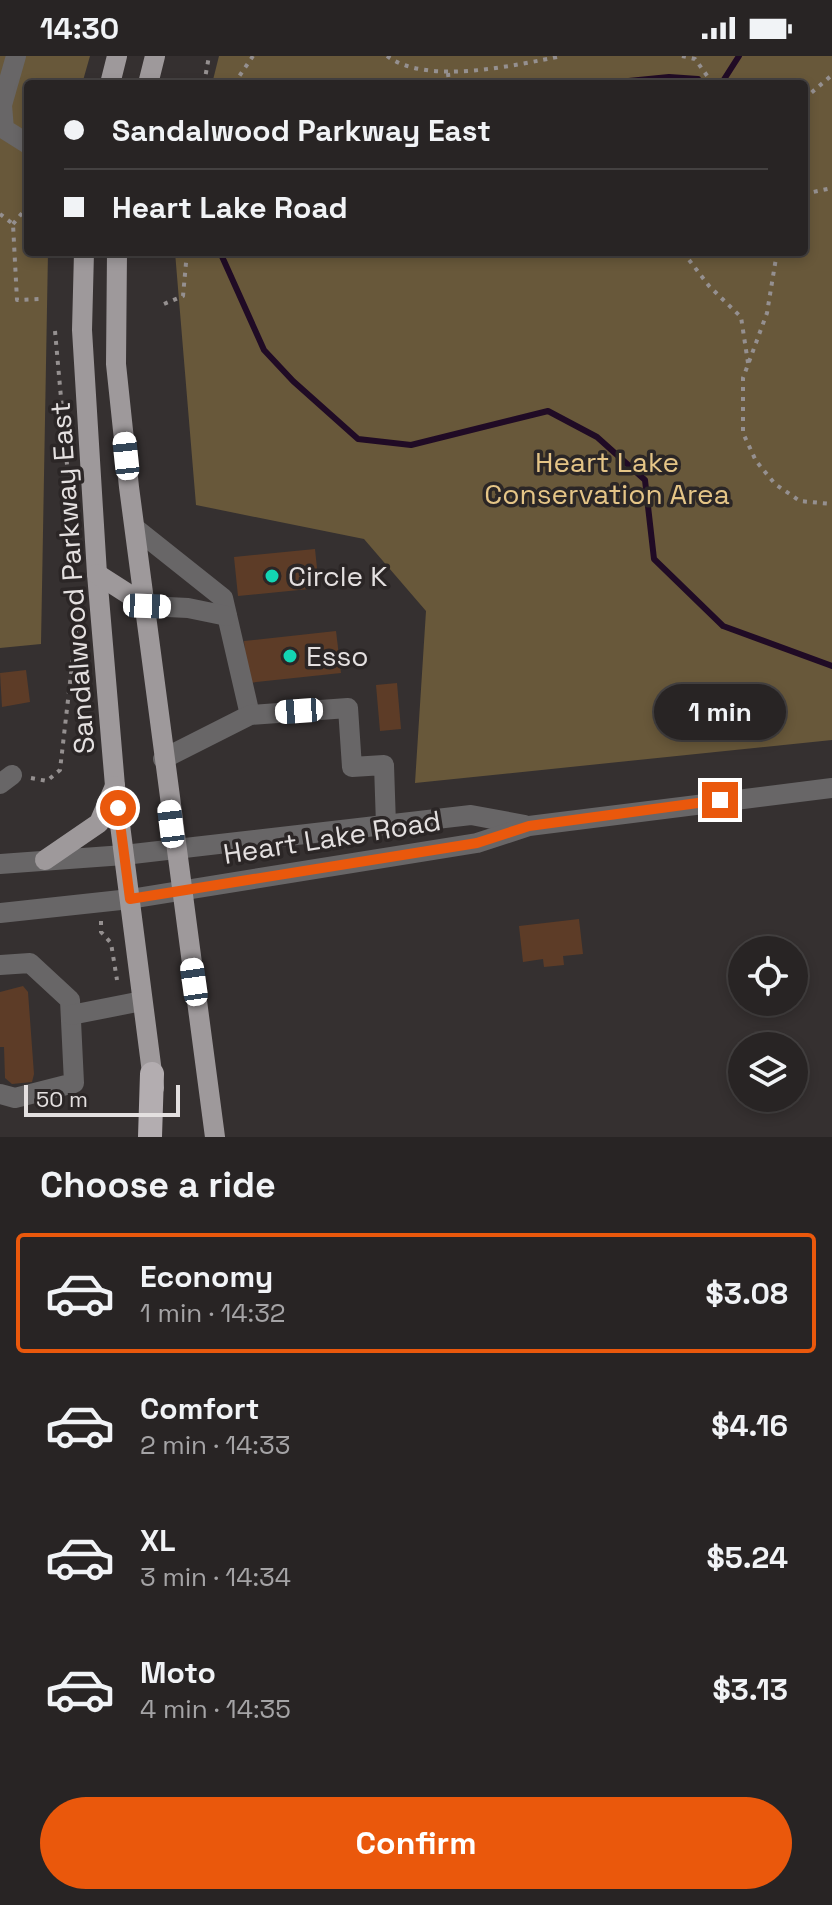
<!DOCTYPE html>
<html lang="en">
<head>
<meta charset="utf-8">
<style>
	:root { --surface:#282424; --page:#343031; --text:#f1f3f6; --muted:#a5a4a6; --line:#444141; --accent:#ea580c }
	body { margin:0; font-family:"Space Grotesk",sans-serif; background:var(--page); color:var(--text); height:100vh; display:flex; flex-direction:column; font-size:30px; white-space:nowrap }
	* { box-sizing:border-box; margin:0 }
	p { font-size:26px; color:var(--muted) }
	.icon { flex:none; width:44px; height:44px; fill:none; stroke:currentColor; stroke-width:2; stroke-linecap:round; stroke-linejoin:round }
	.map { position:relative; height:1081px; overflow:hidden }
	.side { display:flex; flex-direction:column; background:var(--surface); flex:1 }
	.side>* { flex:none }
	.banner { position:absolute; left:24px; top:24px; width:784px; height:176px; border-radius:8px; box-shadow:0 4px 12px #0003,0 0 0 2px var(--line); display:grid; align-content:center; height:176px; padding:0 40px; background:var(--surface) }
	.fabs { position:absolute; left:728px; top:880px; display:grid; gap:16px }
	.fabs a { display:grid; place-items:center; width:80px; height:80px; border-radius:50%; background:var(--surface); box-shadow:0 4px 12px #0003,0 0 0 2px var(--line); font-size:40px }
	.scale { position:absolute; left:24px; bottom:20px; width:156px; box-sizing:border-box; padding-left:8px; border:4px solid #e4e0e0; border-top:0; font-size:22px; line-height:28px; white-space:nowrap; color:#e4e0e0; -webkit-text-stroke:6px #2b2626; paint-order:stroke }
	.end { position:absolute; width:36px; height:36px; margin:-18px; border:10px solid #ea580c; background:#fff; box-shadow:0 0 0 4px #fff }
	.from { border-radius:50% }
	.bubble { position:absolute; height:56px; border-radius:28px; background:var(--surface); box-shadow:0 4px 12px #0003,0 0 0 2px var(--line); font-size:26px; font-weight:800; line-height:56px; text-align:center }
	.car { position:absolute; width:24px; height:48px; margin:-24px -12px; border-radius:10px; box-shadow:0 0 6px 2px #0007; background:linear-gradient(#fff 24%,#345 0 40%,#fff 0 76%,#345 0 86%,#fff 0) }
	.banner b { display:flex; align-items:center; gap:28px; height:76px; font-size:30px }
	.banner b+b { border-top:2px solid var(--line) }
	.banner i { width:20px; height:20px; background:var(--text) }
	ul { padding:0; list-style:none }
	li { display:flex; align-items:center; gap:24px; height:120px; margin:0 16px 12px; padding:0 24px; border:4px solid transparent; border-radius:8px }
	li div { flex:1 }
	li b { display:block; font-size:30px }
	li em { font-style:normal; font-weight:800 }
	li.active { border-color:var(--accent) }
	li>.icon { width:72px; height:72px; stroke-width:1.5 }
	h2 { padding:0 40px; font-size:36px; line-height:96px }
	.cta { display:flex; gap:16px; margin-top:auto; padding:16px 40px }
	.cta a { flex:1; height:92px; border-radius:48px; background:var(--accent); color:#fff; font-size:32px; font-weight:800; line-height:92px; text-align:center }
	.status { display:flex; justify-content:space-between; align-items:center; height:56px; padding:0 40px; background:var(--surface); direction:ltr }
	.status svg { height:22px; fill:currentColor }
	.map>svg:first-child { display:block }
	.green { fill:#68583a }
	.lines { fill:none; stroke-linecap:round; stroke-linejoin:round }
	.stream { stroke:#200b25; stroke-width:6 }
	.building { fill:#5d3c27 }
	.path { stroke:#959090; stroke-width:4; stroke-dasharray:4 6; stroke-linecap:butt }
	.minor { stroke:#686667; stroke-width:20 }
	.major { stroke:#9e999b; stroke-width:20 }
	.highway { stroke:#b3adb0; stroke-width:24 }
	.route { stroke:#ea580c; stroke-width:10 }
	.poi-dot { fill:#13d5b3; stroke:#2b2626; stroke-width:3 }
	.labels { text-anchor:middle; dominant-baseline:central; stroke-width:7; stroke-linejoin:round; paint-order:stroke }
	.park-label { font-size:28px; fill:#e5c587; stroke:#2b2626 }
	.poi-label { font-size:28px; fill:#e4e0e0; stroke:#2b2626; text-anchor:start }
	.street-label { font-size:28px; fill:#e4e0e0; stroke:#2b2626 }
</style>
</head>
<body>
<div class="status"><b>14:30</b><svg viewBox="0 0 49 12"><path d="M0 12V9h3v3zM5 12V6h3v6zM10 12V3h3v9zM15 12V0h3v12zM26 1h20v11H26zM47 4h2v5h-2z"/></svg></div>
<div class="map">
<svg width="832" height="1081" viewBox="0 0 832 1081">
	<rect width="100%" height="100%" fill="#353030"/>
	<g class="green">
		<polygon points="0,0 90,0 82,28 28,28 28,196 48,196 41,588 0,592"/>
		<polygon points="219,0 832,0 832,684 415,727 426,555 364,483 196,449 175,196 804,196 804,28 212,28"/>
	</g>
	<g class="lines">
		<g class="stream">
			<polyline points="723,25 739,0"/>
			<polyline points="598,28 669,21 698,23"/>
			<polyline points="220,196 264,294 293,325 358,383 411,389 548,355 597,381 645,424 654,503 723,570 832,610"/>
		</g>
	</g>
	<g class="building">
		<polygon points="315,493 319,532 238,540 234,501"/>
		<polygon points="336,575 341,617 248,627 244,585"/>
		<polygon points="26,614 30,646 2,651 0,617"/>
		<polygon points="397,627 401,673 380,675 376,629"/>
		<polygon points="579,863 583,898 563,900 564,909 544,911 543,903 523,906 519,870"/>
		<polygon points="23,930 28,936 34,1018 32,1026 12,1028 5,1022 4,991 0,991 0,936"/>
	</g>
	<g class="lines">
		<g class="path">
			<path d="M387,0C427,30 516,9 562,0"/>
			<polyline points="682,0 695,3 713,28"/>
			<polyline points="448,17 449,28"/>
			<polyline points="204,28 209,0"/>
			<polyline points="234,28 253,0"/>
			<polyline points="804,43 832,19"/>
			<polyline points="804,138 832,132"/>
			<polyline points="0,158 13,168 17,244 40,243"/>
			<polyline points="13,168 28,150"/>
			<polyline points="683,196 709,230 741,261 748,307"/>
			<polyline points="777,196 767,257 743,322 743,377 756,405 775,428 800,445 832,448"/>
			<polyline points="164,248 183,240 187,196"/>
			<polyline points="55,275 69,431"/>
			<polyline points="31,722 47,725 60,714 76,574 82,570"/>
			<polyline points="101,865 101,876 111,887 117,924"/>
		</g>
		<g class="minor">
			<polyline points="16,0 2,49 4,73 28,88"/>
			<polyline points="135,472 223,542 250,659"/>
			<polyline points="147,550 188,552 227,560"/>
			<polyline points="163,703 250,659 348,652 352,711 384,709 386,769"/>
			<polyline points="0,728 12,719"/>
			<polyline points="0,808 124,799 471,759 525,769"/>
			<polyline points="0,857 130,843 477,787 529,770 832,732"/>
			<polyline points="0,909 30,907 70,944 74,1027 15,1042 0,1038"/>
			<polyline points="71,959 142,945"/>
		</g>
		<g class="major">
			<polyline points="110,28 117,0"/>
			<polyline points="148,28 155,0"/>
			<polyline points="84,196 82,274 97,518 115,730 154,1032"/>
			<polyline points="117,196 116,308 129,431 215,1081"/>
			<polyline points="97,518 147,550"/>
			<polyline points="45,804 99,767 115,730"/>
		</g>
		<polyline class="highway" points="150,1081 152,1018"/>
	</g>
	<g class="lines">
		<polyline class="route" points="118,752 130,843 477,787 529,770 720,744"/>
	</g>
	<g class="poi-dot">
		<circle cx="272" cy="520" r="8"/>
		<circle cx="290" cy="600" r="8"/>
	</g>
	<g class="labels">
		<g class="park-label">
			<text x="607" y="406">Heart Lake<tspan x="607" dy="32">Conservation Area</tspan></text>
		</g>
		<g class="poi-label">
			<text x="288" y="520">Circle K</text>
			<text x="306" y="600">Esso</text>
		</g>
		<g class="street-label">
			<text transform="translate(72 522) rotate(-94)">Sandalwood Parkway East</text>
			<text transform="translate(332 781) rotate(-9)">Heart Lake Road</text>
		</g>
	</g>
</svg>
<div class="fabs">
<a><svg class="icon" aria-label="locate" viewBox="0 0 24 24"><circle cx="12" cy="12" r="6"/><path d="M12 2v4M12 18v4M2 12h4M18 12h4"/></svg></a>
<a><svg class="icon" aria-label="layers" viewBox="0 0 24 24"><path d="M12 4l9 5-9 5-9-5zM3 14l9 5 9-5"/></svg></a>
</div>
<div class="scale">50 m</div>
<i class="end from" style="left:118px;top:752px"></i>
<i class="end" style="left:720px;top:744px"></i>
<div class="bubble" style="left:654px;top:628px;width:132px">1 min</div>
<i class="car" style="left:126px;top:400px;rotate:354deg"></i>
<i class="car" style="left:147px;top:550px;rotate:92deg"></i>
<i class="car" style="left:299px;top:655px;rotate:266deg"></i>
<i class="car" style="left:171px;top:768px;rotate:353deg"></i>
<i class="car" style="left:194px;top:926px;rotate:352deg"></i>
<div class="banner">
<b><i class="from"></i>Sandalwood Parkway East</b>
<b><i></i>Heart Lake Road</b>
</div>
</div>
<section class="side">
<h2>Choose a ride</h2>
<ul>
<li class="active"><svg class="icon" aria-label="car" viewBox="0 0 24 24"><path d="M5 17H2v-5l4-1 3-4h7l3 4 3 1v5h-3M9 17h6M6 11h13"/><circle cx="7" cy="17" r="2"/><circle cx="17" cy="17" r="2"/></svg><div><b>Economy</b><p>1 min · 14:32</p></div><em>$3.08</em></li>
<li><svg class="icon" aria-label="car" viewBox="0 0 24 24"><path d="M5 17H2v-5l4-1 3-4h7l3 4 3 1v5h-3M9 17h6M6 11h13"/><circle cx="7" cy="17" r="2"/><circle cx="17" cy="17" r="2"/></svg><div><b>Comfort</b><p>2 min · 14:33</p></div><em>$4.16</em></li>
<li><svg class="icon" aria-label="car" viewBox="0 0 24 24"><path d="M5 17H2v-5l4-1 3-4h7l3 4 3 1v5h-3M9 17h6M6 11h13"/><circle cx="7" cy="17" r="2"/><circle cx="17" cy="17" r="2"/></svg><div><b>XL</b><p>3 min · 14:34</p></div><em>$5.24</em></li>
<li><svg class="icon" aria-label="car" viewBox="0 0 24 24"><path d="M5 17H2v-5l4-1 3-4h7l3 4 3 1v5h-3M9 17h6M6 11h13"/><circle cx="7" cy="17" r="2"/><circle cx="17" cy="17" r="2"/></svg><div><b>Moto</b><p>4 min · 14:35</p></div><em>$3.13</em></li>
</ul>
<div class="cta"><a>Confirm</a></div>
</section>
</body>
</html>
